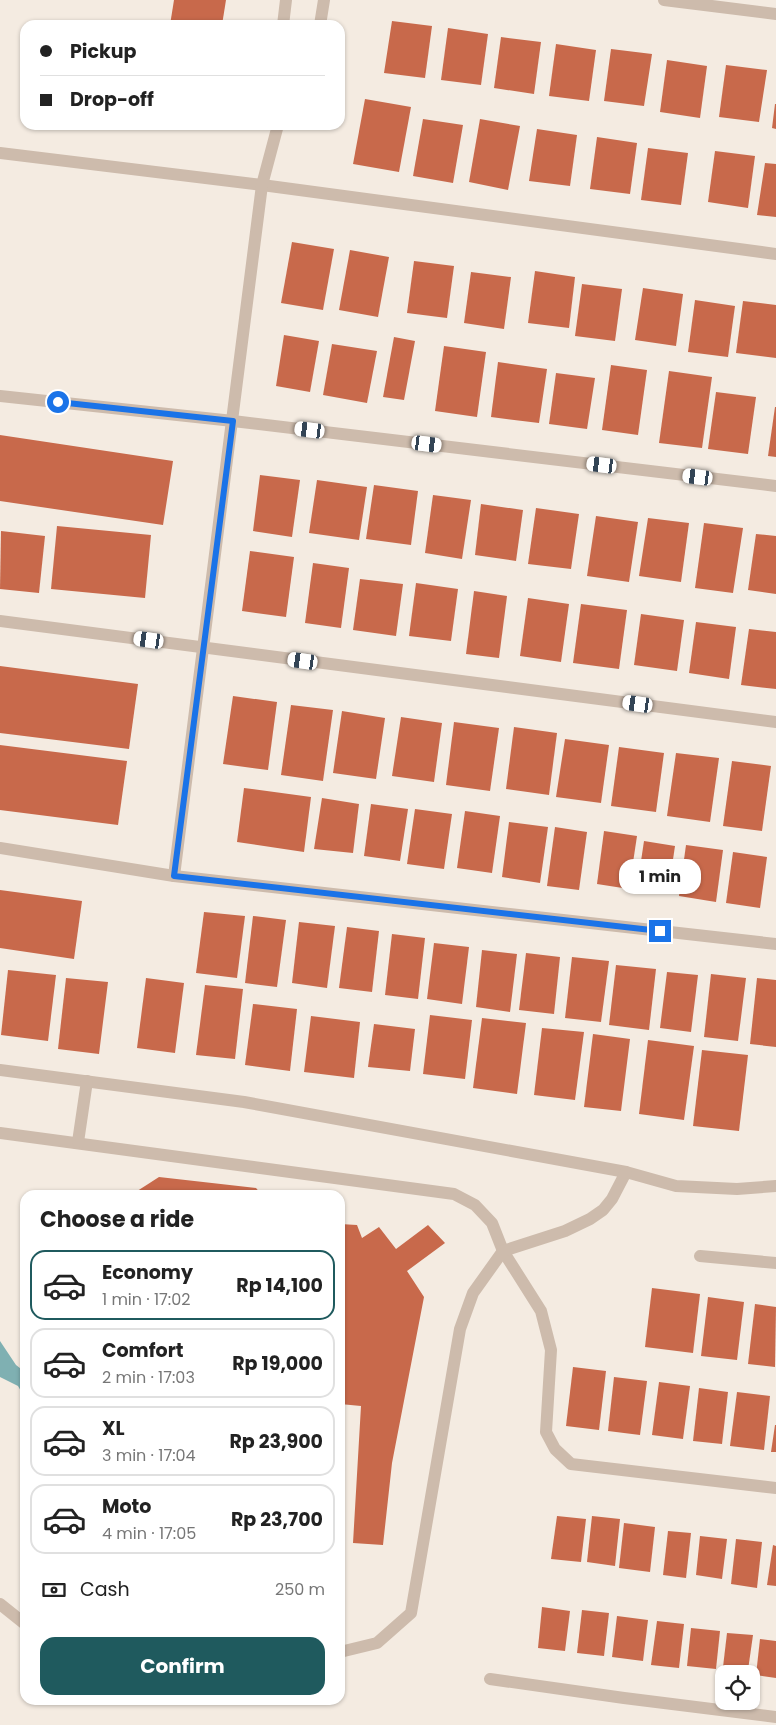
<!DOCTYPE html>
<html lang="en">
<head>
<meta charset="utf-8">
<style>
	:root { --surface:#fff; --page:#f6f6f6; --text:#222; --muted:#767676; --line:#e0e0e0; --accent:#1f5a5e }
	body { margin:0; font-family:Poppins,sans-serif; background:var(--page); color:var(--text); height:100vh; display:flex; flex-direction:column; font-size:19px; white-space:nowrap }
	* { box-sizing:border-box; margin:0 }
	p { font-size:16px; color:var(--muted) }
	.icon { flex:none; width:28px; height:28px; fill:none; stroke:currentColor; stroke-width:2; stroke-linecap:round; stroke-linejoin:round }
	.map { position:relative; flex:1; overflow:hidden }
	.side { position:absolute; left:20px; top:1190px; width:325px; height:515px; display:flex; flex-direction:column; background:var(--surface); border-radius:15px; box-shadow:0 1px 4px #0004 }
	.side>* { flex:none }
	.top-card { position:absolute; left:20px; top:20px; width:325px; height:110px; border-radius:15px; box-shadow:0 1px 4px #0004; display:grid; align-content:center; height:110px; padding:0 20px; background:var(--surface) }
	.tools { position:absolute; left:715px; top:1665px; display:grid; gap:10px }
	.tools a { display:grid; place-items:center; width:45px; height:45px; border-radius:10px; background:var(--surface); box-shadow:0 1px 4px #0004; font-size:25px }
	.end { position:absolute; width:22px; height:22px; margin:-11px; border:6px solid #1a73e8; background:#fff; box-shadow:0 0 0 2px #fff }
	.from { border-radius:50% }
	.bubble { position:absolute; height:35px; border-radius:15px; background:var(--surface); box-shadow:0 1px 4px #0004; font-size:16px; font-weight:700; line-height:35px; text-align:center }
	.car { position:absolute; width:15px; height:30px; margin:-15px -8px; border-radius:6px; box-shadow:0 0 4px 1px #0007; background:linear-gradient(#fff 24%,#345 0 40%,#fff 0 76%,#345 0 86%,#fff 0) }
	.top-card b { display:flex; align-items:center; gap:18px; height:48px; font-size:19px }
	.top-card b+b { border-top:1px solid var(--line) }
	.top-card i { width:12px; height:12px; background:var(--text) }
	ul { padding:0; list-style:none }
	li { display:flex; align-items:center; gap:15px; height:70px; margin:0 10px 8px; padding:0 10px; border:2px solid var(--line); border-radius:15px }
	li div { flex:1 }
	li b { display:block; font-size:19px }
	li em { font-style:normal; font-weight:700 }
	li.current { border-color:var(--accent) }
	li>.icon { width:45px; height:45px; stroke-width:1.5 }
	h2 { padding:0 20px; font-size:22px; line-height:60px }
	.pay { display:flex; align-items:center; gap:12px; height:55px; padding:0 20px; font-size:19px }
	.pay p { margin-inline-start:auto }
	.button { display:flex; gap:10px; margin-top:auto; padding:10px 20px }
	.button a { flex:1; height:58px; border-radius:15px; background:var(--accent); color:#fff; font-size:20px; font-weight:700; line-height:58px; text-align:center }
	.map>svg:first-child { display:block }
	.water { fill:#7fb0b2 }
	.building { fill:#c8694b }
	.lines { fill:none; stroke-linecap:round; stroke-linejoin:round }
	.minor { stroke:#cdbbac; stroke-width:12 }
	.route { stroke:#1a73e8; stroke-width:6 }
</style>
</head>
<body>
<div class="map">
<svg width="776" height="1725" viewBox="0 0 776 1725">
	<rect width="100%" height="100%" fill="#f4ebe1"/>
	<polygon class="water" points="0,1341 16,1365 25,1372 25,1398 18,1386 0,1377"/>
	<g class="building">
		<polygon points="174,0 226,0 222,25 170,25"/>
		<polygon points="392,21 432,26 425,78 384,73"/>
		<polygon points="448,28 488,34 481,85 441,80"/>
		<polygon points="501,37 541,42 534,94 494,88"/>
		<polygon points="556,44 596,50 589,101 549,96"/>
		<polygon points="611,49 652,54 644,106 604,101"/>
		<polygon points="667,60 707,66 700,118 660,112"/>
		<polygon points="726,65 767,70 759,122 719,117"/>
		<polygon points="365,99 411,107 399,172 353,164"/>
		<polygon points="775,104 776,104 776,129 772,128"/>
		<polygon points="423,119 463,125 453,183 413,176"/>
		<polygon points="480,119 520,126 508,190 469,182"/>
		<polygon points="537,129 577,135 570,186 529,181"/>
		<polygon points="597,137 637,143 630,194 590,189"/>
		<polygon points="648,148 688,153 681,205 641,200"/>
		<polygon points="715,151 755,156 748,208 708,202"/>
		<polygon points="765,163 776,164 776,217 757,215"/>
		<polygon points="292,242 334,249 323,310 281,303"/>
		<polygon points="350,250 389,257 378,317 339,310"/>
		<polygon points="414,261 454,266 447,318 407,313"/>
		<polygon points="535,271 575,277 569,328 528,323"/>
		<polygon points="471,272 511,277 504,329 464,323"/>
		<polygon points="582,284 622,289 615,341 575,336"/>
		<polygon points="643,288 683,294 676,346 635,340"/>
		<polygon points="695,300 735,306 728,357 688,352"/>
		<polygon points="743,301 776,305 776,358 736,353"/>
		<polygon points="284,335 319,341 310,392 276,386"/>
		<polygon points="394,337 415,341 404,400 383,397"/>
		<polygon points="332,344 377,351 367,403 323,395"/>
		<polygon points="444,346 486,352 477,417 435,411"/>
		<polygon points="498,362 547,369 539,423 491,417"/>
		<polygon points="611,365 647,370 638,435 602,430"/>
		<polygon points="669,371 712,377 702,448 659,443"/>
		<polygon points="556,373 595,378 587,429 549,424"/>
		<polygon points="716,392 756,397 748,454 708,449"/>
		<polygon points="775,407 776,407 776,457 768,456"/>
		<polygon points="0,435 173,461 163,525 0,501"/>
		<polygon points="260,475 300,480 292,537 253,531"/>
		<polygon points="317,480 367,487 359,540 309,533"/>
		<polygon points="374,485 418,491 411,545 366,539"/>
		<polygon points="433,495 471,500 462,559 425,553"/>
		<polygon points="481,504 523,510 516,561 475,555"/>
		<polygon points="536,508 579,514 571,569 528,564"/>
		<polygon points="596,516 638,522 629,582 587,576"/>
		<polygon points="648,518 689,523 681,582 639,576"/>
		<polygon points="704,523 743,528 733,593 695,588"/>
		<polygon points="57,526 151,535 145,598 51,589"/>
		<polygon points="1,531 45,536 39,593 0,589"/>
		<polygon points="756,534 776,536 776,594 748,590"/>
		<polygon points="250,551 294,557 286,617 242,611"/>
		<polygon points="313,563 349,568 341,628 305,623"/>
		<polygon points="360,579 403,584 396,636 353,630"/>
		<polygon points="416,583 458,589 451,641 409,636"/>
		<polygon points="474,591 507,596 499,658 466,654"/>
		<polygon points="528,598 569,604 561,662 520,656"/>
		<polygon points="581,604 627,610 619,669 573,663"/>
		<polygon points="641,614 684,620 677,671 634,665"/>
		<polygon points="696,622 736,627 729,679 689,673"/>
		<polygon points="749,629 776,632 776,689 741,685"/>
		<polygon points="0,666 138,684 129,749 0,733"/>
		<polygon points="233,696 277,702 268,770 223,764"/>
		<polygon points="291,705 333,710 323,781 281,775"/>
		<polygon points="342,711 385,718 376,779 333,773"/>
		<polygon points="401,717 442,723 434,782 392,776"/>
		<polygon points="454,722 499,728 490,791 446,785"/>
		<polygon points="514,727 557,733 549,795 506,789"/>
		<polygon points="565,739 609,745 601,803 556,797"/>
		<polygon points="0,745 127,761 118,825 0,810"/>
		<polygon points="619,747 664,753 656,812 611,806"/>
		<polygon points="676,753 719,758 710,822 667,816"/>
		<polygon points="732,761 771,766 762,831 723,826"/>
		<polygon points="244,788 311,797 304,852 237,842"/>
		<polygon points="322,798 359,804 353,853 314,849"/>
		<polygon points="371,804 408,809 400,861 364,856"/>
		<polygon points="415,809 452,814 444,869 407,864"/>
		<polygon points="465,811 500,816 492,873 457,868"/>
		<polygon points="509,822 548,827 540,883 502,877"/>
		<polygon points="555,827 587,832 579,890 547,886"/>
		<polygon points="604,831 637,836 629,889 597,884"/>
		<polygon points="644,841 675,846 668,893 637,888"/>
		<polygon points="686,845 723,850 716,902 679,896"/>
		<polygon points="733,852 767,857 760,908 726,903"/>
		<polygon points="0,890 82,901 74,959 0,948"/>
		<polygon points="204,912 245,916 237,978 196,973"/>
		<polygon points="253,916 286,920 277,987 245,983"/>
		<polygon points="299,922 335,926 327,988 292,983"/>
		<polygon points="347,927 379,931 372,992 339,988"/>
		<polygon points="392,934 425,938 418,999 385,995"/>
		<polygon points="434,943 469,947 462,1004 427,999"/>
		<polygon points="482,950 517,954 510,1012 476,1007"/>
		<polygon points="526,953 560,957 554,1014 519,1010"/>
		<polygon points="572,957 609,961 601,1022 565,1018"/>
		<polygon points="616,965 656,969 649,1030 609,1025"/>
		<polygon points="8,970 56,975 48,1041 1,1035"/>
		<polygon points="667,972 698,975 691,1032 660,1028"/>
		<polygon points="711,974 746,978 738,1041 704,1037"/>
		<polygon points="66,978 108,982 99,1054 58,1049"/>
		<polygon points="146,978 184,983 175,1053 137,1048"/>
		<polygon points="757,978 776,980 776,1047 750,1044"/>
		<polygon points="205,985 243,989 235,1059 196,1055"/>
		<polygon points="253,1004 297,1009 290,1071 245,1065"/>
		<polygon points="430,1015 472,1020 465,1079 423,1074"/>
		<polygon points="311,1016 360,1022 354,1078 304,1072"/>
		<polygon points="482,1018 526,1023 517,1094 473,1088"/>
		<polygon points="374,1024 415,1029 410,1071 368,1067"/>
		<polygon points="542,1028 584,1032 575,1100 534,1095"/>
		<polygon points="593,1034 630,1039 621,1111 584,1107"/>
		<polygon points="648,1040 694,1046 684,1120 639,1114"/>
		<polygon points="702,1050 748,1055 739,1131 693,1126"/>
		<polygon points="159,1177 256,1188 262,1195 131,1195"/>
		<polygon points="340,1224 357,1225 362,1238 379,1227 396,1249 428,1225 445,1243 407,1271 424,1297 392,1463 383,1545 353,1543 361,1406 340,1404"/>
		<polygon points="652,1288 700,1294 693,1353 645,1347"/>
		<polygon points="708,1297 744,1302 737,1360 701,1356"/>
		<polygon points="755,1304 776,1307 775,1367 748,1364"/>
		<polygon points="573,1367 606,1371 599,1430 566,1426"/>
		<polygon points="614,1377 647,1381 640,1435 608,1431"/>
		<polygon points="659,1382 690,1386 683,1439 652,1435"/>
		<polygon points="699,1388 728,1392 722,1444 693,1441"/>
		<polygon points="737,1392 770,1396 764,1450 730,1446"/>
		<polygon points="775,1425 776,1425 776,1452 771,1452"/>
		<polygon points="557,1516 586,1519 581,1562 551,1559"/>
		<polygon points="592,1516 620,1519 615,1566 587,1562"/>
		<polygon points="624,1523 655,1527 650,1572 619,1568"/>
		<polygon points="668,1531 691,1533 686,1578 663,1575"/>
		<polygon points="700,1536 727,1539 722,1579 696,1575"/>
		<polygon points="736,1539 762,1542 757,1588 731,1584"/>
		<polygon points="773,1545 776,1546 776,1586 767,1585"/>
		<polygon points="542,1607 570,1611 565,1651 538,1648"/>
		<polygon points="582,1610 609,1613 604,1656 577,1653"/>
		<polygon points="617,1616 648,1620 643,1661 612,1657"/>
		<polygon points="657,1621 684,1624 679,1668 651,1665"/>
		<polygon points="691,1628 720,1631 716,1669 687,1666"/>
		<polygon points="727,1633 753,1635 748,1670 723,1667"/>
		<polygon points="760,1639 776,1641 776,1678 756,1675"/>
	</g>
	<g class="lines">
		<g class="minor">
			<polyline points="664,0 776,14"/>
			<polyline points="283,25 286,0"/>
			<polyline points="320,25 324,0"/>
			<polyline points="0,153 262,185 776,254"/>
			<polyline points="0,396 233,421 776,486"/>
			<polyline points="0,621 776,722"/>
			<polyline points="0,848 174,876 776,944"/>
			<polyline points="174,876 262,185 278,125"/>
			<polyline points="0,1070 244,1102 626,1172 676,1186 737,1189 776,1186"/>
			<polyline points="0,1133 454,1194 475,1205 492,1223 503,1251 541,1311 551,1350 546,1432 555,1449 571,1464 776,1488"/>
			<polyline points="78,1142 87,1081"/>
			<polyline points="700,1256 776,1263"/>
			<polyline points="0,1604 25,1624"/>
			<polyline points="340,1652 377,1643 411,1613 460,1329 473,1293 503,1251 565,1231 590,1219 603,1210 612,1199 626,1172"/>
			<polyline points="490,1679 624,1698 776,1717"/>
		</g>
	</g>
	<g class="lines">
		<polyline class="route" points="58,402 233,421 174,876 660,931"/>
	</g>
</svg>
<div class="tools">
<a><svg class="icon" aria-label="locate" viewBox="0 0 24 24"><circle cx="12" cy="12" r="6"/><path d="M12 2v4M12 18v4M2 12h4M18 12h4"/></svg></a>
</div>
<i class="end from" style="left:58px;top:402px"></i>
<i class="end" style="left:660px;top:931px"></i>
<div class="bubble" style="left:619px;top:859px;width:82px">1 min</div>
<i class="car" style="left:310px;top:430px;rotate:277deg"></i>
<i class="car" style="left:427px;top:444px;rotate:97deg"></i>
<i class="car" style="left:602px;top:465px;rotate:277deg"></i>
<i class="car" style="left:698px;top:477px;rotate:277deg"></i>
<i class="car" style="left:149px;top:640px;rotate:278deg"></i>
<i class="car" style="left:303px;top:661px;rotate:278deg"></i>
<i class="car" style="left:638px;top:704px;rotate:278deg"></i>
<div class="top-card">
<b><i class="from"></i>Pickup</b>
<b><i></i>Drop-off</b>
</div>
<section class="side">
<h2>Choose a ride</h2>
<ul>
<li class="current"><svg class="icon" aria-label="car" viewBox="0 0 24 24"><path d="M5 17H2v-5l4-1 3-4h7l3 4 3 1v5h-3M9 17h6M6 11h13"/><circle cx="7" cy="17" r="2"/><circle cx="17" cy="17" r="2"/></svg><div><b>Economy</b><p>1 min · 17:02</p></div><em>Rp 14,100</em></li>
<li><svg class="icon" aria-label="car" viewBox="0 0 24 24"><path d="M5 17H2v-5l4-1 3-4h7l3 4 3 1v5h-3M9 17h6M6 11h13"/><circle cx="7" cy="17" r="2"/><circle cx="17" cy="17" r="2"/></svg><div><b>Comfort</b><p>2 min · 17:03</p></div><em>Rp 19,000</em></li>
<li><svg class="icon" aria-label="car" viewBox="0 0 24 24"><path d="M5 17H2v-5l4-1 3-4h7l3 4 3 1v5h-3M9 17h6M6 11h13"/><circle cx="7" cy="17" r="2"/><circle cx="17" cy="17" r="2"/></svg><div><b>XL</b><p>3 min · 17:04</p></div><em>Rp 23,900</em></li>
<li><svg class="icon" aria-label="car" viewBox="0 0 24 24"><path d="M5 17H2v-5l4-1 3-4h7l3 4 3 1v5h-3M9 17h6M6 11h13"/><circle cx="7" cy="17" r="2"/><circle cx="17" cy="17" r="2"/></svg><div><b>Moto</b><p>4 min · 17:05</p></div><em>Rp 23,700</em></li>
</ul>
<div class="pay"><svg class="icon" aria-label="cash" viewBox="0 0 24 24"><path d="M3 7h18v10H3z"/><circle cx="12" cy="12" r="2"/></svg>Cash<p>250 m</p></div>
<div class="button"><a>Confirm</a></div>
</section>
</div>
</body>
</html>
